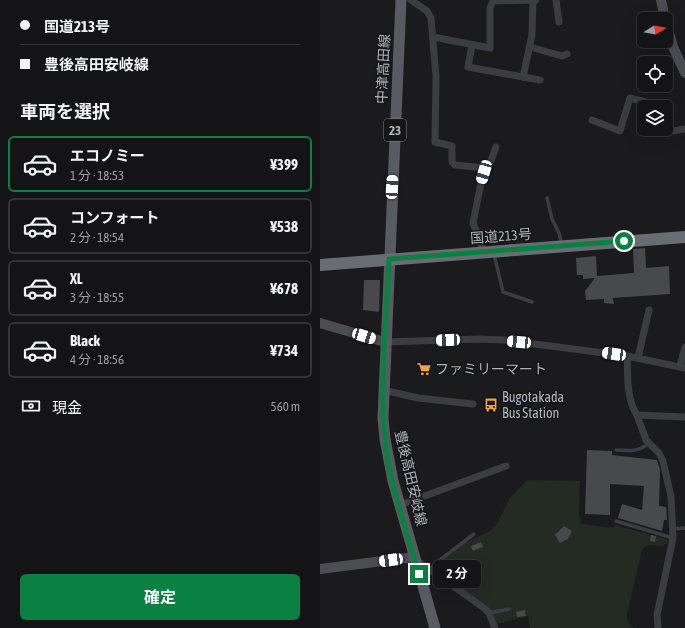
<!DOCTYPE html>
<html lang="ja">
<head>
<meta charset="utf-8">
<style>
	:root { --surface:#141416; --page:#212123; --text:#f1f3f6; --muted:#9d9ea1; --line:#333335; --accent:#0b8043 }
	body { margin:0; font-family:"Asap Condensed","Noto Sans JP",sans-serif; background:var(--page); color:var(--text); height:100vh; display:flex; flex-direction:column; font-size:15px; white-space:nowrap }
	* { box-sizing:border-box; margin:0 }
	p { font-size:13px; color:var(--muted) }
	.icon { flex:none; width:22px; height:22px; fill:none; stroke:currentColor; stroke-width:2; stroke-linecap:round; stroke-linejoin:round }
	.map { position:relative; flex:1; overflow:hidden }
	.panel { display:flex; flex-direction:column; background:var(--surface); width:320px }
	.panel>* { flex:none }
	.banner { display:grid; align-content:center; height:88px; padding:0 20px; background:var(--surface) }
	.needle { width:26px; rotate:79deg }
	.controls { position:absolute; left:317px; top:12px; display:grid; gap:8px }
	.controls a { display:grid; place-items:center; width:36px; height:36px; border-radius:6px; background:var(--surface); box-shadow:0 4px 16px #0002,0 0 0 1px var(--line); font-size:20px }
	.end { position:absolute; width:18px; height:18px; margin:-9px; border:5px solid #0b8043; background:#fff; box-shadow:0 0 0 2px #fff }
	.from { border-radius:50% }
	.bubble { position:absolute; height:28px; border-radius:6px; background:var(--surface); box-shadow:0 4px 16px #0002,0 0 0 1px var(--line); font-size:13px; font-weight:700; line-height:28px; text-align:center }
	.car { position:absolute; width:12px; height:24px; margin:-12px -6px; border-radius:5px; box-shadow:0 0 3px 1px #0007; background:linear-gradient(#fff 24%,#345 0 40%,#fff 0 76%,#345 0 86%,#fff 0) }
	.banner b { display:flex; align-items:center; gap:14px; height:38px; font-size:15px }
	.banner b+b { border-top:1px solid var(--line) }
	.banner i { width:10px; height:10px; background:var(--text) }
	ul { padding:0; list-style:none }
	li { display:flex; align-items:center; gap:12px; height:56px; margin:0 8px 6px; padding:0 12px; border:2px solid var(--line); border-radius:6px }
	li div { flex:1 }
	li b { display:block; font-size:15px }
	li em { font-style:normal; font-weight:700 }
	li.on { border-color:var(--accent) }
	li>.icon { width:36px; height:36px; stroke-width:1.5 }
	h2 { padding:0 20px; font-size:18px; line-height:48px }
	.pay { display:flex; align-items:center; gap:10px; height:44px; padding:0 20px; font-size:15px }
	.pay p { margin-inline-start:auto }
	.primary-button { display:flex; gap:8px; margin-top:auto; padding:8px 20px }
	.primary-button a { flex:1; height:46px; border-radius:6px; background:var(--accent); color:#fff; font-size:16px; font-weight:700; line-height:46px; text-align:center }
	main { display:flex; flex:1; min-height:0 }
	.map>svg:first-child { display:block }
	.green { fill:#232b23 }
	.building { fill:#48494d }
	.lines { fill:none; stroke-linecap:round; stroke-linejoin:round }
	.lane { stroke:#3c3d42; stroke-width:3.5 }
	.street { stroke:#3c3d42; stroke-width:7 }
	.secondary { stroke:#4a4d52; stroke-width:10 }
	.primary { stroke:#585b61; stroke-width:11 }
	.highway { stroke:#686c73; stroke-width:12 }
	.route { stroke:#0b8043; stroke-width:5 }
	.labels { text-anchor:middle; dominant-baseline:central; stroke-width:3; stroke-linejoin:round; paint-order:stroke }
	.shield { fill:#161618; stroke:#80858b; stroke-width:1 }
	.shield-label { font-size:13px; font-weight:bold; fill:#aeb4bc }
	.street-label { font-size:14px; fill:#aeb4bc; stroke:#161618 }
	.poi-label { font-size:14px; fill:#aeb4bc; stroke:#161618; text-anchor:start }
</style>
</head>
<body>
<main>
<section class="panel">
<div class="banner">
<b><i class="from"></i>国道213号</b>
<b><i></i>豊後高田安岐線</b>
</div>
<h2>車両を選択</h2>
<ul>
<li class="on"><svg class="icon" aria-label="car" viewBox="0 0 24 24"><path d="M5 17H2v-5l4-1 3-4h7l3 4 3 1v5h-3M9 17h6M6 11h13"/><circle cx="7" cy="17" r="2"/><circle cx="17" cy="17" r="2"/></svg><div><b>エコノミー</b><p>1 分 · 18:53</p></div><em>¥399</em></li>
<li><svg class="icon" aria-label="car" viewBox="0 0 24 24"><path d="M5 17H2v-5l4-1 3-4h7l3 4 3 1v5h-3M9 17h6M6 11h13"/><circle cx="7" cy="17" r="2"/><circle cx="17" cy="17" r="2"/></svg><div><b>コンフォート</b><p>2 分 · 18:54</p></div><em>¥538</em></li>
<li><svg class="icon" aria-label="car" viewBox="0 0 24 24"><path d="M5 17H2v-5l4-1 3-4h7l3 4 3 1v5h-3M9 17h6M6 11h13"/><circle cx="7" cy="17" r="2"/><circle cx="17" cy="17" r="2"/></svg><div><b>XL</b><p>3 分 · 18:55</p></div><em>¥678</em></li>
<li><svg class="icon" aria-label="car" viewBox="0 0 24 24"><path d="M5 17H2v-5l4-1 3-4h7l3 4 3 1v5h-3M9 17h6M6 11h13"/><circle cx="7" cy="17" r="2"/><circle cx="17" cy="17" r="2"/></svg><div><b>Black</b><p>4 分 · 18:56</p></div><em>¥734</em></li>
</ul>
<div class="pay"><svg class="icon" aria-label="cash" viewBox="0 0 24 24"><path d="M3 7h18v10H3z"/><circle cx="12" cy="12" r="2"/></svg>現金<p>560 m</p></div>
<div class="primary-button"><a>確定</a></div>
</section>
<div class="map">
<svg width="365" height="628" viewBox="0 0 365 628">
	<rect width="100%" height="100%" fill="#1b1b1d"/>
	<polygon class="green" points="207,480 260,481 259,515 261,524 293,528 295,525 346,539 348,541 343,546 328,545 322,550 307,614 308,623 314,628 210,628 208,616 178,624 170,611 115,570 117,565 142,544 170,531 177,524 190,498"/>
	<g class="building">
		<polygon points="325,248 326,268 349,266 350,294 293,298 294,304 284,303 284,299 266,300 265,291 275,278 263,279 263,275 257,275 256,258 276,256 277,276 314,273 313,249"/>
		<polygon points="44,280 60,280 59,312 43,310"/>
		<polygon points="267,450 292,451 292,455 337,460 340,470 339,506 346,507 347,520 344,520 342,531 298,518 302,504 322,510 324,486 290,484 290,515 265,514"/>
		<polygon points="244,526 252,531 248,539 240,543 235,535"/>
		<polygon points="331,535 336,536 335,542 330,541"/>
		<polygon points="161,542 163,547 153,551 151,546"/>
		<polygon points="205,610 206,616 197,617 196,612"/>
	</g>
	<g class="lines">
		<g class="lane">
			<polyline points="227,198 232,219 239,233 242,245"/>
			<polyline points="174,254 183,292 212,302"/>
			<path d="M296,450C309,451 319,452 329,443"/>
			<polyline points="296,521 353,538"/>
			<polyline points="352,529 365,528"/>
			<polyline points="110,570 116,563 154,534"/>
			<polyline points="169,613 189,609"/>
		</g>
		<g class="street">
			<polyline points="91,0 107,11 111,18 116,77 115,142 132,146 132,162 135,165 164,168 169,166 176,147"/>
			<polyline points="236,0 239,22"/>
			<polyline points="113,37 170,48 170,8 173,1 216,0"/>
			<polyline points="152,45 148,67 220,80"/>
			<polyline points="210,47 242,56 247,54"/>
			<polyline points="203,77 212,35 213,1"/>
			<polyline points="272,120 300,131 310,98 333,104 336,107"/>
			<polyline points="346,129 352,131 365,129"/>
			<polyline points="164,168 153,223 164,252"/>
			<polyline points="65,342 159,339 184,340 307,356 365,368"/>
			<path d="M307,356C308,374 306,399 317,415L365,417"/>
			<polyline points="318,358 329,310"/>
			<polyline points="360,366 365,347"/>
			<polyline points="63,390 98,398 153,404"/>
			<polyline points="317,415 326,440 339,453 343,461 351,497 353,538 337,615 338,628"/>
			<polyline points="80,505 186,466"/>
			<polyline points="96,560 164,608 169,613 175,628"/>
		</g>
		<g class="secondary">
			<polyline points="341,0 345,19"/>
			<polyline points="346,22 353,47 365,73"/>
			<polyline points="0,323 65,342"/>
			<polyline points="0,569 94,557"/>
		</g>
		<polyline class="primary" points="81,0 63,418 65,439 73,481 115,628"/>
		<polyline class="highway" points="0,265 365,237"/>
	</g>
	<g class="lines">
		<path class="route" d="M99,574C87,530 69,484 65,438C59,380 67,318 69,259L304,241"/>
	</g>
	<defs>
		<g id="supermarket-bare" transform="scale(1.08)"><path d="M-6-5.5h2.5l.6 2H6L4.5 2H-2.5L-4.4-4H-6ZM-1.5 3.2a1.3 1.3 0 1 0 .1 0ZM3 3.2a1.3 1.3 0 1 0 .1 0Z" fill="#efa341" stroke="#161618" stroke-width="2.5" paint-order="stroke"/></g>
		<g id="bus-bare" transform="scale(1.08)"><path d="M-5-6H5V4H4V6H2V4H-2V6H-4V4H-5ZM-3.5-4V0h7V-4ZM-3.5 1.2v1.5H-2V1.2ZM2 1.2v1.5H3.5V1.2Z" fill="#efa341" stroke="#161618" stroke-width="2.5" paint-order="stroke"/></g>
	</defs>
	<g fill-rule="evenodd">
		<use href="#supermarket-bare" x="104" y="369"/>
		<use href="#bus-bare" x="171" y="405"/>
	</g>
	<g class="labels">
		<rect class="shield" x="64" y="119" width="22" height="22" rx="3"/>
		<g class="shield-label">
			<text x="75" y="130">23</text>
		</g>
		<g class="street-label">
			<text transform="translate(63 69) rotate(-87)">中津高田線</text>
			<text transform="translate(181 236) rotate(-4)">国道213号</text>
			<text transform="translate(91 478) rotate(77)">豊後高田安岐線</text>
		</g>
		<g class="poi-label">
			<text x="115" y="369">ファミリーマート</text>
			<text x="182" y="397">Bugotakada<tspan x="182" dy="16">Bus Station</tspan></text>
		</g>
	</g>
</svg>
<div class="controls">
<a><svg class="needle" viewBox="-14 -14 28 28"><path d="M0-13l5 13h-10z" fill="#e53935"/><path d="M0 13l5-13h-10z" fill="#9d9ea1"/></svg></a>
<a><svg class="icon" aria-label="locate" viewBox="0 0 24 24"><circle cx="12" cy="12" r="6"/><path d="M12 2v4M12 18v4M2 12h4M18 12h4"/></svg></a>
<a><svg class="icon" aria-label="layers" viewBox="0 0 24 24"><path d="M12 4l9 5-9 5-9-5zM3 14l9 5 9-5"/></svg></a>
</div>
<i class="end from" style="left:304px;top:241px"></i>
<i class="end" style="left:99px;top:574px"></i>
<div class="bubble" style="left:113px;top:560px;width:48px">2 分</div>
<i class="car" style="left:164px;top:172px;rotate:196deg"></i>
<i class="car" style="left:72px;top:187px;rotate:3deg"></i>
<i class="car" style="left:44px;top:336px;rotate:107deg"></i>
<i class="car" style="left:128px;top:340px;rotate:268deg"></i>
<i class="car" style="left:199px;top:342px;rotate:275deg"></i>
<i class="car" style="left:294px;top:354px;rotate:278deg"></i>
<i class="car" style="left:71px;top:560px;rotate:262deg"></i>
</div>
</main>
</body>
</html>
